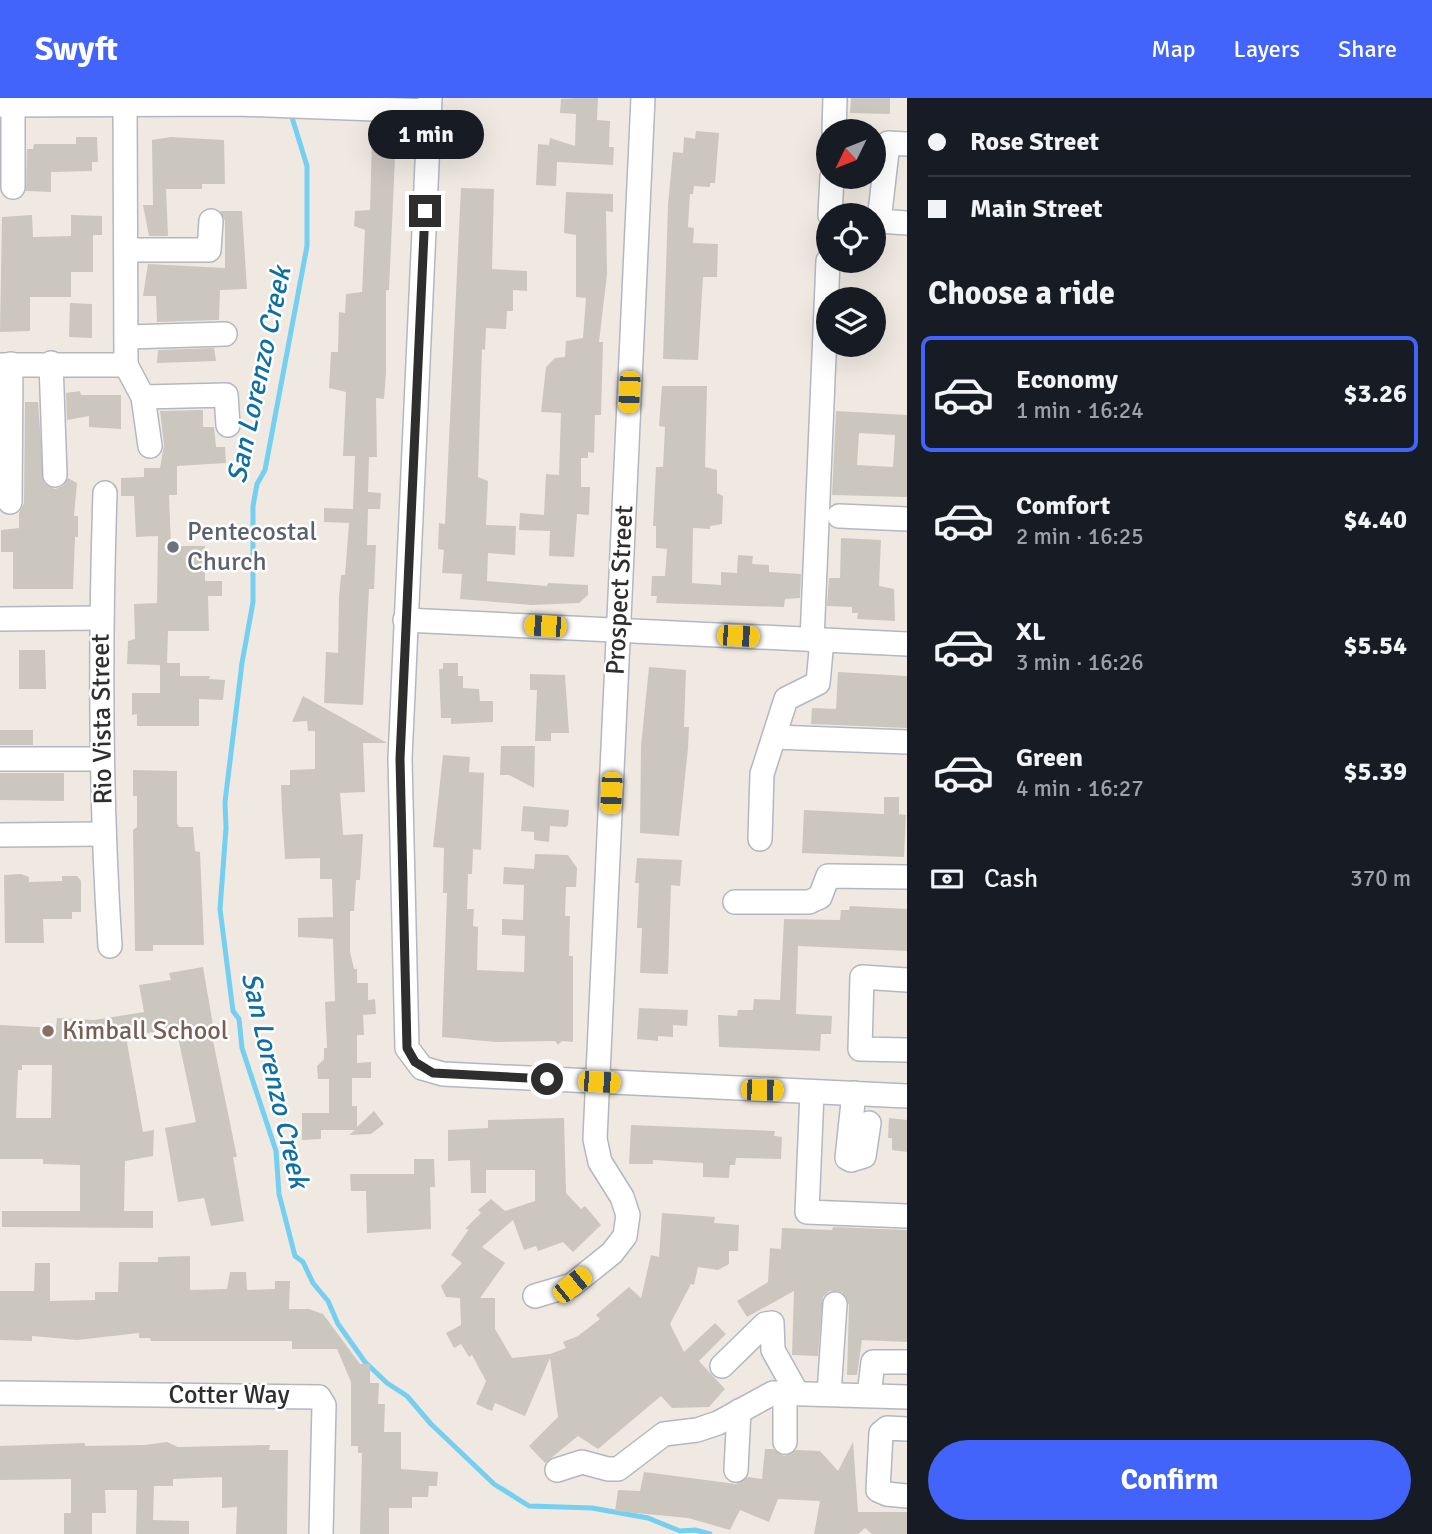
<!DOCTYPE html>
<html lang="en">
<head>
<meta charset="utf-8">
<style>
	:root { --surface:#171b24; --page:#242831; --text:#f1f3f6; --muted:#9ea1a6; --line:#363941; --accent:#4264fb }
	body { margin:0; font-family:Signika,sans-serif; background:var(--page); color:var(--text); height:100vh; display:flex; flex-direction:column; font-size:26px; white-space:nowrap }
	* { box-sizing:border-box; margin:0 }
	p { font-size:23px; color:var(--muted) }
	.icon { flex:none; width:38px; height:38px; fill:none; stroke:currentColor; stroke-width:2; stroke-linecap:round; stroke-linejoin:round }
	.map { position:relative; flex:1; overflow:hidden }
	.side { display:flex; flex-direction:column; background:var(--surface); width:525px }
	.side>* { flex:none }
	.top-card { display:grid; align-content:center; height:154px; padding:0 21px; background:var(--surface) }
	.needle { width:46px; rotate:227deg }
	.fabs { position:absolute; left:816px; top:21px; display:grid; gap:14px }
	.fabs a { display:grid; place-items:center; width:70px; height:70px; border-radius:50%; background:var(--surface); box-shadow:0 7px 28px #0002; font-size:35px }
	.end { position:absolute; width:32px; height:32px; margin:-16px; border:9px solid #2e2e2e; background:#fff; box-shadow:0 0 0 4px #fff }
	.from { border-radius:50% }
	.bubble { position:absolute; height:49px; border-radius:24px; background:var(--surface); box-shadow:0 7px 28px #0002; font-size:23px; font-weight:700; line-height:49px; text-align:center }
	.car { position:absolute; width:21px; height:42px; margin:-21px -10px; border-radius:9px; box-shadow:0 0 5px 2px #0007; background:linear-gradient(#f5c518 24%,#345 0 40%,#f5c518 0 76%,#345 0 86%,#f5c518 0) }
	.top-card b { display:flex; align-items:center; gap:24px; height:66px; font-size:26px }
	.top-card b+b { border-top:2px solid var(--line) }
	.top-card i { width:18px; height:18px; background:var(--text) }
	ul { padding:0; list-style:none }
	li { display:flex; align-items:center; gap:21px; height:116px; margin:0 14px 10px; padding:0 7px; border:4px solid transparent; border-radius:10px }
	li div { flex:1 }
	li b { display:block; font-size:26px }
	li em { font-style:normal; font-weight:700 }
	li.on { border-color:var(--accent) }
	li>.icon { width:63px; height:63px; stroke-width:1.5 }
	h2 { padding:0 21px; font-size:32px; line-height:84px }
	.pay { display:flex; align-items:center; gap:18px; height:77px; padding:0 21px; font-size:26px }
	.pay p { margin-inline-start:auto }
	.primary-button { display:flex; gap:14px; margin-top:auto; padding:14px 21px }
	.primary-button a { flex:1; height:80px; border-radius:42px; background:var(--accent); color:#fff; font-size:28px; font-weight:700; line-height:80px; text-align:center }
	header { display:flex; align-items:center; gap:42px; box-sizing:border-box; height:98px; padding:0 35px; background:var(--accent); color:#fff }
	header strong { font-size:33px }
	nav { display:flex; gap:38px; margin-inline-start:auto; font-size:24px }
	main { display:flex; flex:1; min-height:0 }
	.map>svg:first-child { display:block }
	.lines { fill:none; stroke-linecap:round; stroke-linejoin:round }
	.stream { stroke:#75cff0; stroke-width:5 }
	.building { fill:#cbc7bf; fill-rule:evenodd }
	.minor-casing { stroke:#b4b7c1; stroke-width:26 }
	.minor { stroke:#fff; stroke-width:23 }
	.route { stroke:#2e2e2e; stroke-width:9 }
	.worship-dot { fill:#6b7280; stroke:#fff; stroke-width:2.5 }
	.education-dot { fill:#8d6e63; stroke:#fff; stroke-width:2.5 }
	.labels { text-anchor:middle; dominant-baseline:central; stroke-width:5; stroke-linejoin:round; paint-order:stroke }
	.worship-label { font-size:26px; fill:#5b616d; stroke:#fff; text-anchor:start }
	.street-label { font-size:26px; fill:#2e2e2e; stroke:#fff }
	.education-label { font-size:26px; fill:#785e54; stroke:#fff; text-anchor:start }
	.water-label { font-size:28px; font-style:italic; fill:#0d6fa3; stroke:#fff }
</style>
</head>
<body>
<header>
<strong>Swyft</strong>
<nav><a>Map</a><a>Layers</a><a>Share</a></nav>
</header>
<main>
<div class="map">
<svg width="907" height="1436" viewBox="0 0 907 1436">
	<rect width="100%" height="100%" fill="#efe9e1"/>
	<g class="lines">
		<polyline class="stream" points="290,13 307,68 307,148 265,372 257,386 253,408 253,504 242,565 225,704 226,730 220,811 233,913 239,921 242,950 276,1053 279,1096 295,1158 303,1164 313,1185 328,1203 338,1226 365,1264 387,1285 407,1298 431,1326 494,1386 529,1408 592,1410 648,1420 680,1433 695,1432 710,1436"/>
	</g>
	<g class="building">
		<polygon points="576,0 598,0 597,22 610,23 609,49 614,49 613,67 557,64 556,88 536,87 538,46 549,47 550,40 575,48 576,16 560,15 561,1"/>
		<polygon points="851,0 890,0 890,16 850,15"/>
		<polygon points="696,33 719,35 715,85 710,85 710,89 694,88 693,96 690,96 688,129 694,130 693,145 718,146 717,179 703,179 698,262 663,261 668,107 673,54 683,55 684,39 695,41"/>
		<polygon points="372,38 396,38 389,192 386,192 386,275 384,301 376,300 377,359 369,359 368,394 381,395 380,411 368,411 367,447 376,447 374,491 369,491 363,607 324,605 326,554 338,555 339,499 341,477 345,477 349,425 324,424 324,410 353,411 355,358 343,358 346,294 329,290 331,254 338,254 339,214 345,215 346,196 362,194 365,132 354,128 355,113 370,112"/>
		<polygon points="76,39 97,39 98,64 92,64 92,73 51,74 51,94 26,93 27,51 33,51 34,46 76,46"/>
		<polygon points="171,39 224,42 225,86 202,86 202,91 166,91 168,138 149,138 143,107 153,107 152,42"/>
		<polygon points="461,90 494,91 492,171 527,173 527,193 513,192 513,213 507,213 506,231 486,230 485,252 482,251 478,379 488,383 486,427 516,428 515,457 488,455 487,483 547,488 548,485 588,487 588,497 579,505 531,507 460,501 462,476 442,475 444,452 438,451 439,425 445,426"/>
		<polygon points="566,94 613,96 613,114 606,113 607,176 599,244 603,244 601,317 595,317 594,355 588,354 588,360 581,360 581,389 590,389 589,417 577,416 574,459 549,458 550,433 519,432 520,415 544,417 546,376 559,377 561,315 541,314 546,269 555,260 565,259 566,243 583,240 586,200 576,199 576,137 564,135"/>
		<polygon points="220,113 242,113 247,191 220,192 219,222 157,224 156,198 143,198 148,166 225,170 225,123"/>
		<polygon points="32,117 33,139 71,138 71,117 102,118 102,137 93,137 93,174 71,174 71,199 30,199 30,233 0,234 2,119"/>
		<polygon points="70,205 92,206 92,240 69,239"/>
		<polygon points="214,250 216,263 157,265 158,252"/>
		<polygon points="662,288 707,288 705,369 717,372 717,395 723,398 722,426 710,428 710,431 693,430 692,485 721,487 721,474 737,475 738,457 753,458 752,466 769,467 769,474 801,476 800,500 785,501 784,509 656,505 657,498 651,498 652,478 665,478 667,451 656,450 656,428 653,428 656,369 663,369 665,329 659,328"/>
		<polygon points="80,293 81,297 121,297 121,331 89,329 89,318 67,322 66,295"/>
		<polygon points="25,304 38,304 44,385 55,391 63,388 68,380 77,385 74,418 78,418 78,439 75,439 73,491 13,491 13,454 1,454 1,432 19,430 19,415 24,405"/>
		<polygon points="203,312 203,329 214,329 216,349 225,349 226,365 177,368 177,397 169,397 171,448 205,448 205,483 222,483 222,498 208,498 209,533 168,533 167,565 180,565 180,578 210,578 209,581 225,582 223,602 199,601 199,628 137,628 137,616 132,617 132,595 160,595 160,567 127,566 128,543 135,541 134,506 157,505 158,438 136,439 134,398 121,398 121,380 144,379 144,370 160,370 164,347 160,313"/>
		<path d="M836,313L907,317V399L832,397ZM859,335L895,337L893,369L857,367Z"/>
		<polygon points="841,440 881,442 879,488 894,491 895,523 857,521 858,515 852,515 852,509 827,508 829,480 840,480"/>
		<polygon points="19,552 45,552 46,591 19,591"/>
		<polygon points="443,565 458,565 458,578 463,578 463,590 479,591 480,603 493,603 493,624 451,626 451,620 441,620 439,571 443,571"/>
		<polygon points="649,569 686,572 684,629 689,629 688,650 679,738 640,735 641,648"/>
		<polygon points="838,574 907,578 907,630 811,626 812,610 836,611"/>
		<polygon points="530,576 565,577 569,635 551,635 551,643 535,643 537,592 530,592"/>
		<polygon points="303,598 387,645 363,645 365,694 340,695 343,737 363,736 360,782 356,782 354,813 350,813 350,854 354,871 357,871 357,885 368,885 368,902 375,901 376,916 363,917 364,937 357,937 357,965 371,964 371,980 352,980 352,1008 357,1008 357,1029 374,1013 384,1026 371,1036 349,1037 355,1032 321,1032 321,1041 302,1042 302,1015 329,1015 329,981 318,981 317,968 324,961 324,950 327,950 325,904 335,903 333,841 298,839 298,820 333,819 332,781 320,781 320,760 285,761 282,712 281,687 290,687 290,672 315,671 315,633 308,633 307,623 292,624"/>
		<rect x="0" y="632" width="33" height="15"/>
		<polygon points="501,648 535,648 534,690 509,677 500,677"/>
		<polygon points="443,657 470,659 469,674 484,675 481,752 473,751 472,776 468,776 467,811 474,811 473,828 478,829 477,872 524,874 525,838 502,837 502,821 523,822 524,787 503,786 504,769 534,771 535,756 568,757 577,770 576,789 566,789 565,818 570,818 569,858 573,858 573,944 562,943 558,947 555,943 496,944 442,939 447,795 443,795 444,750 433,749"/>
		<polygon points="133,672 177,673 177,725 179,729 193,729 195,753 200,754 204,847 153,847 153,853 135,853 133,732 137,729 137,698 133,698"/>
		<polygon points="0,675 64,675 64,703 0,702"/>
		<polygon points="884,699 899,699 899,716 906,717 904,759 802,755 804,712 884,716"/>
		<polygon points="523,708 569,712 568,727 566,729 550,728 549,744 534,742 534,734 521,733"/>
		<polygon points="637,760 682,762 680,788 671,787 668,876 640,875 642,830 637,830 639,785 635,785"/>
		<polygon points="21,776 29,779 29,784 62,783 62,778 77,778 81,783 81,814 72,814 72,821 43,821 44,845 5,845 4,777"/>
		<polygon points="850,808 907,811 907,853 798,848 796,916 832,918 831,936 821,936 820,953 719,949 718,917 737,918 738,912 753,912 754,901 780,902 784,821 840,822 841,812 849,812"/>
		<path d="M203,869L214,933H211L237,1059H233L244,1123L211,1128L204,1100L178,1104L165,1030L196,1024L176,930L126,939L143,1034L154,1032L153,1058L125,1063L124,1113H153V1130L2,1129V1113H80V1067L43,1066V1061H0V927L56,930L57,920L94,922L144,914L139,887L171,882L169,875ZM22,967H52L51,1020H16L18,972H22Z"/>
		<polygon points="639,910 688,912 687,928 673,927 673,939 658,938 658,943 637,941"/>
		<polygon points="564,1020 566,1095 581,1111 585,1108 601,1127 573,1154 563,1144 538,1153 536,1148 524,1152 513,1122 482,1149 505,1165 480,1200 495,1200 495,1231 512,1260 550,1256 566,1250 563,1244 578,1238 600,1221 596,1217 629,1189 641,1200 651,1157 659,1159 662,1115 715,1119 714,1125 739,1127 738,1153 729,1153 729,1166 718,1172 698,1169 694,1187 691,1186 670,1226 684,1254 715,1225 726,1236 699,1263 725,1291 709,1309 672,1310 661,1298 598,1351 578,1338 545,1365 529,1348 558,1319 550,1260 525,1318 495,1305 492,1313 476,1306 486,1283 472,1257 469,1259 461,1246 454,1250 446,1235 461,1227 460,1200 446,1199 441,1188 462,1165 451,1157 469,1131 465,1131 481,1115 478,1112 491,1101 505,1113 535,1103 535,1072 486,1072 486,1095 471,1095 470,1062 448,1063 448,1032 488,1030 488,1022"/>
		<polygon points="889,1020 907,1022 907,1054 892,1052 892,1040 888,1040"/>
		<polygon points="631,1027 775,1033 774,1038 782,1039 781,1061 736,1060 735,1067 730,1067 729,1080 703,1079 703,1065 653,1062 653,1066 629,1066"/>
		<polygon points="414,1061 434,1061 435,1089 430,1089 431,1131 367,1135 366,1093 351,1093 350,1076 414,1076"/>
		<polygon points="833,1129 907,1132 907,1244 862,1242 857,1277 847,1277 849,1207 842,1194 829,1193 823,1199 818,1258 792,1257 794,1193 747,1219 737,1203 768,1184 770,1150 781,1151 782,1130 832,1132"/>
		<polygon points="190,1158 190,1192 227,1191 230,1174 246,1174 247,1192 275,1191 275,1183 290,1183 289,1211 309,1211 323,1216 360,1266 370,1266 370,1285 379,1285 378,1306 385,1306 384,1334 401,1334 401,1371 438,1374 437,1388 429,1388 428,1399 412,1399 412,1410 389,1410 389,1436 360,1436 362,1355 358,1355 358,1348 351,1348 351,1284 337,1251 292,1251 292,1243 151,1243 150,1240 139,1240 139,1235 77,1242 32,1238 32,1243 0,1242 0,1193 34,1193 35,1165 50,1165 50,1203 95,1202 95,1194 118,1194 119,1164 158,1164 158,1159"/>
		<polygon points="167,1344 178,1349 270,1347 269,1352 288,1352 287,1436 236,1436 237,1409 222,1410 222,1379 173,1381 173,1388 154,1388 153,1422 189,1423 189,1436 136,1436 137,1392 105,1392 106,1415 92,1415 92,1436 64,1436 64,1415 71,1415 71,1381 0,1382 0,1348 85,1345 85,1348 145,1347"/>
		<polygon points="853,1344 858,1414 907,1414 907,1436 872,1436 865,1430 858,1436 814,1436 820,1403 778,1401 769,1424 740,1412 730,1432 688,1420 615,1413 618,1392 640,1393 644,1374 736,1386 748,1379 762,1381 765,1351 773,1351 784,1358 796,1352 820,1353 838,1373"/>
	</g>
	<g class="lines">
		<g class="minor-casing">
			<g id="minor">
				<polyline points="430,0 400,661 407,950 422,970 443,976 907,998"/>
				<polyline points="0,7 238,6 429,13"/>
				<polyline points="125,7 126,267"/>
				<polyline points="834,33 835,0"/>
				<polyline points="907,46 888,45 879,123 907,125"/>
				<polyline points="13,89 13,7"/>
				<polyline points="830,117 832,79"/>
				<polyline points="127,152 209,152 211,123"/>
				<polyline points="128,239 225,236"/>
				<polyline points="51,265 55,377"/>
				<polyline points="0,267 126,267"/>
				<polyline points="126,267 143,299 150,348"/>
				<polyline points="143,299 226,297 228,327"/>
				<path d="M105,395C100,546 100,697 110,848"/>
				<polyline points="10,404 11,266"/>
				<polyline points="839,418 907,421"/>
				<polyline points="0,521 101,520"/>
				<polyline points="405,522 907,546"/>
				<polyline points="812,542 828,163"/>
				<polyline points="774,639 907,644"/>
				<polyline points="0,661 102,661"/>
				<polyline points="0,737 103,736"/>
				<polyline points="760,741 762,676 786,601 818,585 822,542"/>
				<polyline points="735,804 809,804 820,799 828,778 907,779"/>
				<polyline points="907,882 862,879 860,951 907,952"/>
				<polyline points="812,994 807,1114 907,1118"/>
				<polyline points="854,995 847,1060 851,1062 864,1058 869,1025"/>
				<polyline points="535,1198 572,1187 612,1155 625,1138 628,1117 622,1099 600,1064 595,1041 643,0"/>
				<polyline points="722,1268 765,1226 772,1225 773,1252 797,1295"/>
				<polyline points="0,1295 319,1299 324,1307 321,1436"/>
				<polyline points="785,1295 785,1344"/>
				<polyline points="829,1296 835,1206"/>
				<polyline points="869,1297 873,1264 907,1264"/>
				<polyline points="907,1331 887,1330 881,1335 878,1392 887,1396 907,1398"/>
				<polyline points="557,1372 582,1364 608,1371 618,1371 664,1336 697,1332 718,1325 773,1295 907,1299"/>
				<polyline points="736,1372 739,1313"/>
			</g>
		</g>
		<use href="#minor" class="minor"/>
	</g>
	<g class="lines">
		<polyline class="route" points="425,113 400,661 407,950 415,964 433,975 547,981"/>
	</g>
	<circle class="worship-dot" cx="173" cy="449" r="7"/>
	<circle class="education-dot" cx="48" cy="933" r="7"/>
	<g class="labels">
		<g class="worship-label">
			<text x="187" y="434">Pentecostal<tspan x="187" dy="30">Church</tspan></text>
		</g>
		<g class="street-label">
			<text transform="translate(620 492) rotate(-87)">Prospect Street</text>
			<text transform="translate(102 621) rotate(-91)">Rio Vista Street</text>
			<text x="229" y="1297">Cotter Way</text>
		</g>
		<g class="education-label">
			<text x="62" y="933">Kimball School</text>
		</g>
		<g class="water-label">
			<text transform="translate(259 277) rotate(-78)">San Lorenzo Creek</text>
			<text transform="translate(275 982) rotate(77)">San Lorenzo Creek</text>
		</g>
	</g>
</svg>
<div class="fabs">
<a><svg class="needle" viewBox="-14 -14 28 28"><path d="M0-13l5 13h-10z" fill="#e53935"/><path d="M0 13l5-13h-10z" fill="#9ea1a6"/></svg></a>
<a><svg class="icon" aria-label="locate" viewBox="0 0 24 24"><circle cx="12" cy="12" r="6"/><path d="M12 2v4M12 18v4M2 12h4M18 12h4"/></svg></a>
<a><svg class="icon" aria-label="layers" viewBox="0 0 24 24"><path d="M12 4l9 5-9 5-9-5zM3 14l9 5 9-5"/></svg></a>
</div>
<i class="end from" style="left:547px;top:981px"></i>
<i class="end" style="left:425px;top:113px"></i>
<div class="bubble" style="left:368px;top:12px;width:116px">1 min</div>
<i class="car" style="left:629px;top:294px;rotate:183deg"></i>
<i class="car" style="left:545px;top:528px;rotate:273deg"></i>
<i class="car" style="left:738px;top:538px;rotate:93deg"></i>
<i class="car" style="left:611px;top:695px;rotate:183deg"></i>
<i class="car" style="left:599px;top:984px;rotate:93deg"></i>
<i class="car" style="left:762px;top:992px;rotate:91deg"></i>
<i class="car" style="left:572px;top:1187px;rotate:51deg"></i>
</div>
<section class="side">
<div class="top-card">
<b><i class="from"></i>Rose Street</b>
<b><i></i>Main Street</b>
</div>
<h2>Choose a ride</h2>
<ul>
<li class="on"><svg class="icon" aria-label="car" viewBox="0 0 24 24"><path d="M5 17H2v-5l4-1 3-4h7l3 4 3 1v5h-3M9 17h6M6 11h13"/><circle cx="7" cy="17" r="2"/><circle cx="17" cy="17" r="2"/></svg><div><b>Economy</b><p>1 min · 16:24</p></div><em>$3.26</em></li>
<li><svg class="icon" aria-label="car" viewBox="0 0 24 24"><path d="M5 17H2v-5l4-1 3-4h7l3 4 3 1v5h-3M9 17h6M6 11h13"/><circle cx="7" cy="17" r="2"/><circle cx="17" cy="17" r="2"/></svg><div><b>Comfort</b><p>2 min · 16:25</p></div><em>$4.40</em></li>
<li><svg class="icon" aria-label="car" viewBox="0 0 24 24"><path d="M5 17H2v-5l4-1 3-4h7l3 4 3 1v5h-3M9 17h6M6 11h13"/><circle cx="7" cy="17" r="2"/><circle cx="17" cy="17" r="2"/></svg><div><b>XL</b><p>3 min · 16:26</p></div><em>$5.54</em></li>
<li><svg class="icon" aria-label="car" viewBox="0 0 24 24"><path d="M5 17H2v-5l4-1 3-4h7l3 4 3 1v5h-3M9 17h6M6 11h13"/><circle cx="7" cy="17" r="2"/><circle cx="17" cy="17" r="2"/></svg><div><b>Green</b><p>4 min · 16:27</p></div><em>$5.39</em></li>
</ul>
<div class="pay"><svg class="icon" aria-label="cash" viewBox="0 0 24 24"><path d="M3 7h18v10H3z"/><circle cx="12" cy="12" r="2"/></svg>Cash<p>370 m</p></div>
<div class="primary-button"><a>Confirm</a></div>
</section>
</main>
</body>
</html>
